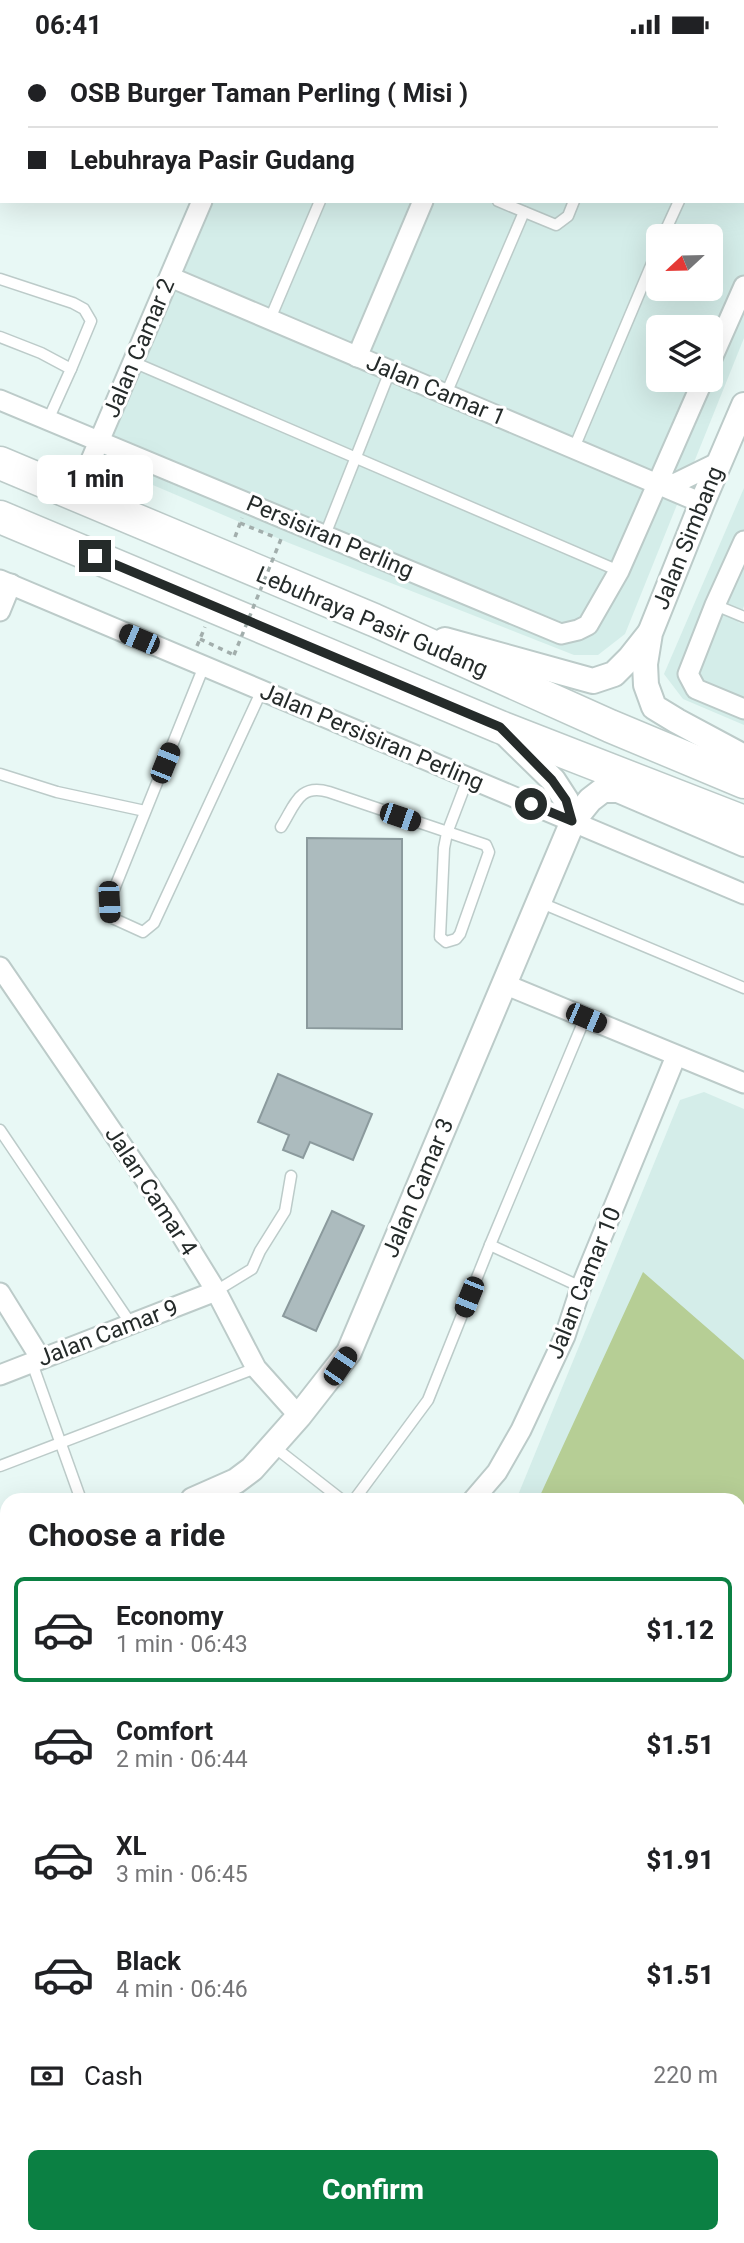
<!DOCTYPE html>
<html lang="en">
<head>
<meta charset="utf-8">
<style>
	:root { --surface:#fff; --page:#f6f6f6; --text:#202124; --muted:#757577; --line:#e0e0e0; --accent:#0b8043 }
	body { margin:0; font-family:Roboto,sans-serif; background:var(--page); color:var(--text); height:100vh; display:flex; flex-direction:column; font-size:26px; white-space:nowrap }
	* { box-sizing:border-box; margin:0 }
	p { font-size:23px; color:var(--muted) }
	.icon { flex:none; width:38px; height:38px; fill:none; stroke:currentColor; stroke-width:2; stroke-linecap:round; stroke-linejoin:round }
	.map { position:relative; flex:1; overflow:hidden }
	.drawer { position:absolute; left:0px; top:1444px; width:746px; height:751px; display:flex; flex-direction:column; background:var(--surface); border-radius:21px 21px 0 0; box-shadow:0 7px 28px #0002 }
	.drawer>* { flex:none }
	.banner { position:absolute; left:0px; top:0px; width:746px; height:154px; box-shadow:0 7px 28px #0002; display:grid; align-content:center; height:154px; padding:0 28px; background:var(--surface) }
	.needle { width:46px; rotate:248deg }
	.tools { position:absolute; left:646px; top:175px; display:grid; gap:14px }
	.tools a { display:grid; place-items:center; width:77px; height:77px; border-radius:10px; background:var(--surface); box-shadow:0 7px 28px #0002; font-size:35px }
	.end { position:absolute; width:32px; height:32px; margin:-16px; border:9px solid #252b2a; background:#fff; box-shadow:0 0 0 4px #fff }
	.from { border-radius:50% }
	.bubble { position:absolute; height:49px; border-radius:10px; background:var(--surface); box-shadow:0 7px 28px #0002; font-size:23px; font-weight:800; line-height:49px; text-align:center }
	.car { position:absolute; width:21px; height:42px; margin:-21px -10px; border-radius:9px; box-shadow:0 0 5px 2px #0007; background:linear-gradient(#222 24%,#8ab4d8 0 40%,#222 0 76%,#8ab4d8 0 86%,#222 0) }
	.banner b { display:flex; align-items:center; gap:24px; height:66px; font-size:26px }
	.banner b+b { border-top:2px solid var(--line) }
	.banner i { width:18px; height:18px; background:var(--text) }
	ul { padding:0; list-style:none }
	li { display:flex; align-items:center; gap:21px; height:105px; margin:0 14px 10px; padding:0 14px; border:4px solid transparent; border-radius:10px }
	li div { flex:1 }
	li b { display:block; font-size:26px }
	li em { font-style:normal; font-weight:800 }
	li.active { border-color:var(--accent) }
	li>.icon { width:63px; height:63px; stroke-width:1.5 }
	h2 { padding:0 28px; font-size:32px; line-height:84px }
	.pay { display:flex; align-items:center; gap:18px; height:77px; padding:0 28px; font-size:26px }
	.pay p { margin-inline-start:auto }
	.action { display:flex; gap:14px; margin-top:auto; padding:14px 28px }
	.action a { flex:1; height:80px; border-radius:10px; background:var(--accent); color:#fff; font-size:28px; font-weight:800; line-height:80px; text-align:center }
	.status { display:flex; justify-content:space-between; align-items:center; height:49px; padding:0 35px; background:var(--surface); direction:ltr }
	.status svg { height:19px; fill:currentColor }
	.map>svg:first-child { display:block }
	.built { fill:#d4ede9; fill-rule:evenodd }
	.green { fill:#b6ce95 }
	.building { fill:#acbbbe; stroke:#8b9a9d; stroke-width:2 }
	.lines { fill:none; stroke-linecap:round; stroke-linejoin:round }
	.service-casing { stroke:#bccbc9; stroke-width:13 }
	.minor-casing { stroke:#bccbc9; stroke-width:23 }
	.tertiary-casing { stroke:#bccbc9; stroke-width:28 }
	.trunk-casing { stroke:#bccbc9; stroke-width:35 }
	.path { stroke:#a2aeac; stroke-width:3.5; stroke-dasharray:5 5; stroke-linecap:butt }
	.service { stroke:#fff; stroke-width:10 }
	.minor { stroke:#fff; stroke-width:19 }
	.tertiary { stroke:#fff; stroke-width:24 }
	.trunk { stroke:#fff; stroke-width:32 }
	.path-bridge { stroke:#a2aeac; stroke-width:3.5; stroke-dasharray:5 5; stroke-linecap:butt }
	.route { stroke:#252b2a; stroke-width:9 }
	.labels { text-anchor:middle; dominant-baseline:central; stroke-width:6; stroke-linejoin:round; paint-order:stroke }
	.street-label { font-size:23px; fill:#252b2a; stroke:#fff }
</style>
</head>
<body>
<div class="status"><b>06:41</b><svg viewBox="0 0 49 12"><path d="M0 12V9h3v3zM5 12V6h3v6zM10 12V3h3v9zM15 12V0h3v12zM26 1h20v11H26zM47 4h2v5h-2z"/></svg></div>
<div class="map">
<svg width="744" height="2194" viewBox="0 0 744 2194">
	<rect width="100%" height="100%" fill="#e8f8f5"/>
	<g class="built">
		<polygon points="254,0 610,0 614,2 253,2"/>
		<path d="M744,57V289L625,585L598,606H574L289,494L120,422L102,369L191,152H744ZM658,187H710V240H658ZM658,278H710V331H658Z"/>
		<polygon points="744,439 744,557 738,573 744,575 744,676 683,650 664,625"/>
		<polygon points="704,1043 744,1060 744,1626 739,1628 738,1451 516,1451 680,1051"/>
	</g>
	<g class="green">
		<polygon points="643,1223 744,1311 744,1608 739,1610 738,1451 538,1451"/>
		<polygon points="366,2188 425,2188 422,2194 369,2194"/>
	</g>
	<g class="building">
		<polygon points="307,789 402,790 402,980 307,979"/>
		<polygon points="278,1025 372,1065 353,1111 310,1093 303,1109 283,1101 289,1086 258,1073"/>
		<polygon points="332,1162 364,1177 316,1282 283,1267"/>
	</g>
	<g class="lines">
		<g class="service-casing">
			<g id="service">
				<polyline points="279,0 283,2"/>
				<polyline points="498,152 556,176 568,167 574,152"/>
				<polyline points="663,187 679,152"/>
				<polyline points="0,230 73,254 84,260 91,272 71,320"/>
				<polyline points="270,270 320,152"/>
				<polyline points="0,288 41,304 71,320 48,371"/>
				<polyline points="133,313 619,522"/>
				<polyline points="446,345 524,163"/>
				<polyline points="574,399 658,200"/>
				<polyline points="325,486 390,322"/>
				<polyline points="715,556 744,568"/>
				<polyline points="204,617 109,853 110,868 143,883 154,874 262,641"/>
				<polyline points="0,725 57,743 145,762"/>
				<path d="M281,778C295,756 299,734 329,743L486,796L489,803L460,885L456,890L446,893L440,888L444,799L447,784L468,729"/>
				<polyline points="539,853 744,939"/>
				<polyline points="0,1081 131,1275"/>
				<polyline points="490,1196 581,1238"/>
				<polyline points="216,1242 252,1220 260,1202 285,1162 291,1127"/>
				<polyline points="32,1314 81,1451"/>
				<polyline points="273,1397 342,1451"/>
				<polyline points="0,1417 256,1319"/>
				<polyline points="354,1451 428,1351 490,1196 585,969"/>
				<polyline points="0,2006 7,2003"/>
				<polyline points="738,2028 744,2030"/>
				<polyline points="268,2188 271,2194"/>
				<polyline points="7,2194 23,2188"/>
			</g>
		</g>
		<g class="minor-casing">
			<g id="minor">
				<polyline points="550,0 554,2"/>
				<polyline points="267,2 268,0"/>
				<polyline points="486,2 487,0"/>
				<polyline points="170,228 702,454"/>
				<polyline points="357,308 423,152"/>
				<polyline points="710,314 744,237"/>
				<polyline points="0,351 561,585 578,581 588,576 619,522 703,331"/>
				<polyline points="659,435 676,434 719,413"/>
				<polyline points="76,446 202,152"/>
				<polyline points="744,492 715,556 688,625 696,640 744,660"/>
				<polyline points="0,531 744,845"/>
				<polyline points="0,562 11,535"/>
				<polyline points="0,918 166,1161 216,1242 256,1319 299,1367"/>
				<polyline points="504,935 744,1034"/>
				<polyline points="0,1244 41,1310"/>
				<polyline points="0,1326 216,1242"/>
				<polyline points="473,1451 497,1423 521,1381 565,1287 581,1238 676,1007"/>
				<polyline points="738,1664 744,1661"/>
				<polyline points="738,1762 744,1744"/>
				<polyline points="738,1941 744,1943"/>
				<polyline points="0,2108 7,2105"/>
				<polyline points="738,2117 744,2119"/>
				<polyline points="177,2188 179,2194"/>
				<polyline points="356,2188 359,2194"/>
				<polyline points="634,2188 656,2194"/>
				<polyline points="488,2194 490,2188"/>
			</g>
		</g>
		<g class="tertiary-casing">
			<g id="tertiary">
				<polyline points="744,356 702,454 650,584 645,615 646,636 654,658 677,672 744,708"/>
				<polyline points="445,591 593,632 614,625 630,609 649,585"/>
				<polyline points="504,683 553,731 566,751 573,772"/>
				<polyline points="193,1451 236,1432 252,1420 299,1367 349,1303 573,772 590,751 603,741 618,741 744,795"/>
				<polyline points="0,1527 7,1524"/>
				<polyline points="738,2172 744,2174"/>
				<polyline points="435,2194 437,2188"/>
			</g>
		</g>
		<g class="trunk-casing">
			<g id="trunk">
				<polyline points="0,414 374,571 610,677 744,733"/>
				<polyline points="0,468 500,678 744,773"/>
			</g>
		</g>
		<g class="path">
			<polyline points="240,474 277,489"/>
			<polyline points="235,488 242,469"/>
			<polyline points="200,590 234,606"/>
			<polyline points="197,597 205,578"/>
		</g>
		<use href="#service" class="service"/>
		<use href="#minor" class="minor"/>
		<use href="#tertiary" class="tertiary"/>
		<use href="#trunk" class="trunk"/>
		<polyline class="path-bridge" points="234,606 281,490"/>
	</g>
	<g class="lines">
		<polyline class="route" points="95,507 500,678 552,731 566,751 572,772 531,755"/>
	</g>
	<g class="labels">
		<g class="street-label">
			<text transform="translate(139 299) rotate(-67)">Jalan Camar 2</text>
			<text transform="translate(436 341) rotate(23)">Jalan Camar 1</text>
			<text transform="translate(330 488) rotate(23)">Persisiran Perling</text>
			<text transform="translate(688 489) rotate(-68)">Jalan Simbang</text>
			<text transform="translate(372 573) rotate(23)">Lebuhraya Pasir Gudang</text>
			<text transform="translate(372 688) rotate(23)">Jalan Persisiran Perling</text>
			<text transform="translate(418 1139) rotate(-67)">Jalan Camar 3</text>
			<text transform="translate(151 1142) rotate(57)">Jalan Camar 4</text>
			<text transform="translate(584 1234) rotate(-68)">Jalan Camar 10</text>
			<text transform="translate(108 1284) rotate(-21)">Jalan Camar 9</text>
		</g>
	</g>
</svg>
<div class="tools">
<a><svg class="needle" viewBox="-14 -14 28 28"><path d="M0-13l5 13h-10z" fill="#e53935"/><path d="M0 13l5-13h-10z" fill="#757577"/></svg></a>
<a><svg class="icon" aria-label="layers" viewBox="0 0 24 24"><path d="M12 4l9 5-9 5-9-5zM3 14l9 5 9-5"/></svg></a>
</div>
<i class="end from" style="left:531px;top:755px"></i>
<i class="end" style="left:95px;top:507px"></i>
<div class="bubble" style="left:37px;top:406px;width:116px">1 min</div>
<i class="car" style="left:139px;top:590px;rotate:293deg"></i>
<i class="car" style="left:165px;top:714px;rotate:22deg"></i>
<i class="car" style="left:400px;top:768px;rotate:109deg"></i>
<i class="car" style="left:109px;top:853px;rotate:177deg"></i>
<i class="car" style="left:586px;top:969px;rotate:113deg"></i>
<i class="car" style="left:469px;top:1248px;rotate:202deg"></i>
<i class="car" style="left:340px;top:1317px;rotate:34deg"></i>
<div class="banner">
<b><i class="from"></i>OSB Burger Taman Perling ( Misi )</b>
<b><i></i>Lebuhraya Pasir Gudang</b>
</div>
<section class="drawer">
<h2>Choose a ride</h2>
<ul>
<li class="active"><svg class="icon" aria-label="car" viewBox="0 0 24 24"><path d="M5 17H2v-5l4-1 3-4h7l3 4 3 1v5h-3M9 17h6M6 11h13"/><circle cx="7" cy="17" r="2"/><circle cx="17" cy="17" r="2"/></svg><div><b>Economy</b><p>1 min · 06:43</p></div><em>$1.12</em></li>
<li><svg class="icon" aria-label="car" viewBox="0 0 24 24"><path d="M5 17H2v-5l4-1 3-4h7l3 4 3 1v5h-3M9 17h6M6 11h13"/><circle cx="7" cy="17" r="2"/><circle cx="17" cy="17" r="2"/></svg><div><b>Comfort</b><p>2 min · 06:44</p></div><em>$1.51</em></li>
<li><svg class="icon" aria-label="car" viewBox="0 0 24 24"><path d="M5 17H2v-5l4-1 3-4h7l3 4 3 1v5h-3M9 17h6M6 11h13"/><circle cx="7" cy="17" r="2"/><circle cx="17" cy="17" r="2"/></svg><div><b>XL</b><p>3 min · 06:45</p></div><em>$1.91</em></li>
<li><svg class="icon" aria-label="car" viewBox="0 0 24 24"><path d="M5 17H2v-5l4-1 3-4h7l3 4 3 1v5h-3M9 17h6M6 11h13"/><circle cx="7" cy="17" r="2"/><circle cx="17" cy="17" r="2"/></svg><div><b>Black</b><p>4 min · 06:46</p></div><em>$1.51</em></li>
</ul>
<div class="pay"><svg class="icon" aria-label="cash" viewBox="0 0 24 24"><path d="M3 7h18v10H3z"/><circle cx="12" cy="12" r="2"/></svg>Cash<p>220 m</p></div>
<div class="action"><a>Confirm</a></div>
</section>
</div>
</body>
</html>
